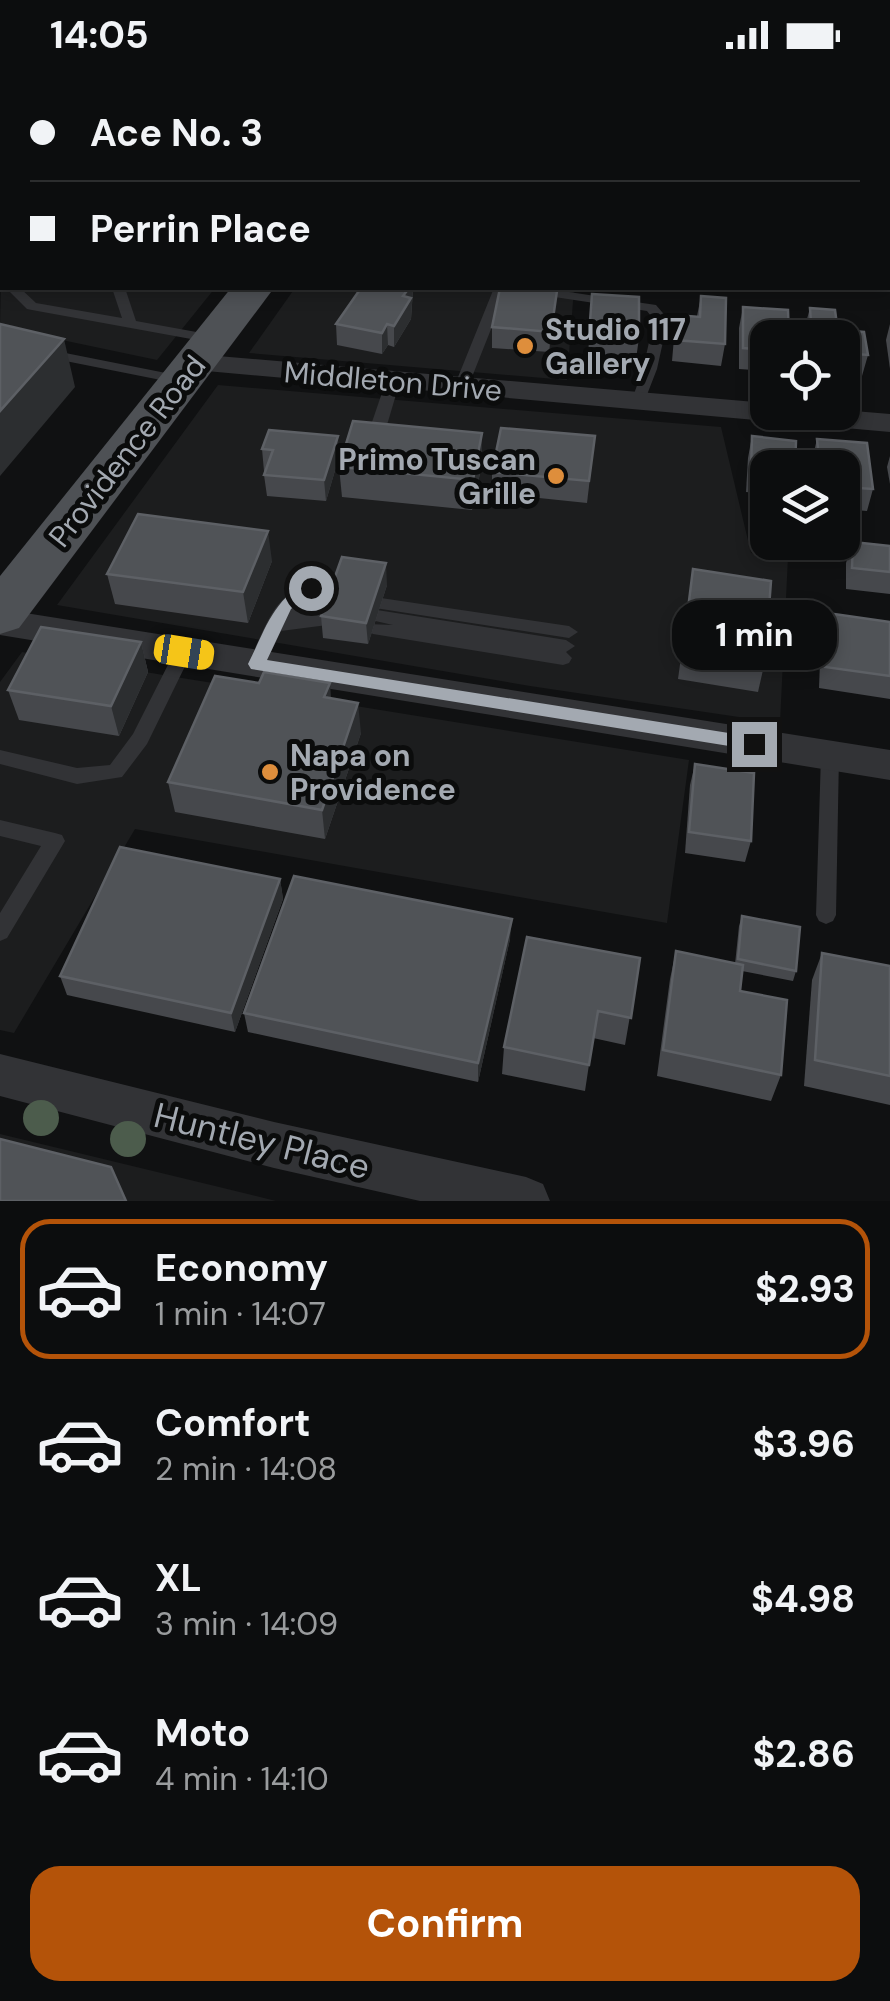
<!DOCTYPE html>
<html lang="en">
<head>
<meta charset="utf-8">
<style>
	:root { --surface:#0c0d0e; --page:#151617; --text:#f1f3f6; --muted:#9a9c9e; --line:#2c2d2e; --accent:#b45309 }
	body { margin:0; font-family:"DM Sans",sans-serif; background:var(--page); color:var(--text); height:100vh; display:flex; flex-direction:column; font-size:38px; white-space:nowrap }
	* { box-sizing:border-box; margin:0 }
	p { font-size:32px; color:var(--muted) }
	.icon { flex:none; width:55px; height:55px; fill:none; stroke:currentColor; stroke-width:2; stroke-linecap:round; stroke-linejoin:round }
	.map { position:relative; height:1131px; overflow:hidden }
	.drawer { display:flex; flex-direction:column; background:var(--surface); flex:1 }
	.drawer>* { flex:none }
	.banner { position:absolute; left:0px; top:0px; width:890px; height:220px; box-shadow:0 5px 15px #0003,0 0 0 2px var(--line); display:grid; align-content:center; height:220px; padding:0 30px; background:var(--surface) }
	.buttons { position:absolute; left:750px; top:250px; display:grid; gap:20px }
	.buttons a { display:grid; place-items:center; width:110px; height:110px; border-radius:20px; background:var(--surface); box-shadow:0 5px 15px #0003,0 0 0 2px var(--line); font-size:50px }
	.end { position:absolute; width:45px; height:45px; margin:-22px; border:12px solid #a3a9b1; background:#111; box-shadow:0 0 0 5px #111 }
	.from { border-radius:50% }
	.bubble { position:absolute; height:70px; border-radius:30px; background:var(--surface); box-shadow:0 5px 15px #0003,0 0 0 2px var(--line); font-size:32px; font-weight:700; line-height:70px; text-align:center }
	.car { position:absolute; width:30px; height:60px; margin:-30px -15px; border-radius:12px; box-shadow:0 0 8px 2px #0007; background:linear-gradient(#f5c518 24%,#345 0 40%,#f5c518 0 76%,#345 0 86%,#f5c518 0) }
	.banner b { display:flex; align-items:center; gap:35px; height:95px; font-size:38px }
	.banner b+b { border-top:2px solid var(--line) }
	.banner i { width:25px; height:25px; background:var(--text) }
	ul { padding:18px 0 0; list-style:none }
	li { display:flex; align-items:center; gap:30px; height:140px; margin:0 20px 15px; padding:0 10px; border:5px solid transparent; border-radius:30px }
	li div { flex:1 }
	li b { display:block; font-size:38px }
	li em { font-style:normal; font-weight:700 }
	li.on { border-color:var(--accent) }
	li>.icon { width:90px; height:90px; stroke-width:1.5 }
	.action { display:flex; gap:20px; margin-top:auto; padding:20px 30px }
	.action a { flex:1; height:115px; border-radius:30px; background:var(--accent); color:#fff; font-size:40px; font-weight:700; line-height:115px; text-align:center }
	.status { display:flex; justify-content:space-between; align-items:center; height:70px; padding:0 50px; background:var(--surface); direction:ltr }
	.status svg { height:28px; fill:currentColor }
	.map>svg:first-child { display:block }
	.built { fill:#1c1d1e }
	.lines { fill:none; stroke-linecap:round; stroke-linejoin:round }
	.lane { fill:#323336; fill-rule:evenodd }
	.street { fill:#323336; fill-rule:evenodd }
	.primary { fill:#4e5155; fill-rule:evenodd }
	.tree { fill:#4c5c4c }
	.wall { fill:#46484c }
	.shaded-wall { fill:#2c2e30 }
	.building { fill:#505357; stroke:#5d6065; stroke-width:2.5 }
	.route { fill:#a3a9b1 }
	.poi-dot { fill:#de8e3c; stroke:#0b0c0c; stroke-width:4 }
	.labels { text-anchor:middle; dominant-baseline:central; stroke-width:10; stroke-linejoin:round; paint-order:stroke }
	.poi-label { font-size:30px; font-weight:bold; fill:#a3a9b1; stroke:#0b0c0c; text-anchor:start }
	.street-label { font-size:30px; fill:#a3a9b1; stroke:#0b0c0c }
	.near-street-label { font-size:35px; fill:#a3a9b1; stroke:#0b0c0c }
</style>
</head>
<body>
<div class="status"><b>14:05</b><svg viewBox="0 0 49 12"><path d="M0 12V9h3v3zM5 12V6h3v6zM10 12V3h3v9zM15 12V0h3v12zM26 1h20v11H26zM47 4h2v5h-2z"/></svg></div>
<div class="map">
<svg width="890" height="1131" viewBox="0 0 890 1131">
	<rect width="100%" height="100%" fill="#101112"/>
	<g class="built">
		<polygon points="2,161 2,218 215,218 157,290 0,257"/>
		<polygon points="295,218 574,218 567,310 249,283"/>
		<polygon points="218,315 721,357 751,483 788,487 780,653 530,616 57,535"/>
		<polygon points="22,582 689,690 667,853 135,759 14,963 0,960 0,612"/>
		<polygon points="0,1064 215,1116 276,1131 0,1131"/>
	</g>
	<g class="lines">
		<g class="lane">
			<rect x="485" y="0" width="10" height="2"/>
			<rect x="635" y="0" width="10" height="2"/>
			<polygon points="6,218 20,218 36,233 122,248 112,218 125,218 136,251 213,265 220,269 213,273 32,240 27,239"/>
			<polygon points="494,218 542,218 656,235 668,249 657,299 643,335 638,337 631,332 643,299 654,250 647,241 515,221 505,224 468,317 466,320 456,320 454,317"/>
			<polygon points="0,270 181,306 188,310 181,314 0,278"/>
			<polygon points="393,307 400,311 387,355 384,358 374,358 371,355 386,311"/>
			<path d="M341,512L347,514L349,518L347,522L313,526L296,536L312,531L339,535L342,539L333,545L338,550L335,554L281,561L263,599H251L248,594C273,542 275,513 341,512Z"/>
			<polygon points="381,528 569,556 578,562 569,568 375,538 372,534"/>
			<polygon points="377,540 566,570 575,576 566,582 572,588 569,593 563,595 373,564 364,558 367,554 393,555 371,550 368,546 371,542"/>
			<polygon points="183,575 192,582 147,674 122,707 77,714 0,694 0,680 77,698 110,695 133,664 177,577"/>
			<polygon points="830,678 837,680 839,685 836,845 833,851 826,854 819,851 816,845 821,685 823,680"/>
			<polygon points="0,750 55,763 62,765 65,771 7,868 0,871 0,843 41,776 0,766"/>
		</g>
		<g class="street">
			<polygon points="359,0 386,0 387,2 361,2"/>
			<polygon points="2,9 2,23 0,24 0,10"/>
			<rect x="888" y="112" width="2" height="14"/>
			<polygon points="194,284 768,333 768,342 842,340 890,344 890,362 184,299 180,293 184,287"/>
			<polygon points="0,539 890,680 890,710 0,565"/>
			<polygon points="0,984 274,1052 526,1107 543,1114 550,1131 420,1131 274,1098 0,1026"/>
		</g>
		<polygon class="primary" points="231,218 274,218 19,558 0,564 0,506"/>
	</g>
	<g class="tree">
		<circle cx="41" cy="1048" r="18"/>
		<circle cx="128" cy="1069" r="18"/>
	</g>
	<g class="wall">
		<rect x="519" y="0" width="108" height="2"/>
		<polygon points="788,0 850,0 849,2 789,2"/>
		<polygon points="888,141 890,141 890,190 888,189"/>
		<polygon points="361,218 424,218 422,221 413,220 411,249 394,277 388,275 382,284 337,275 336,254"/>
		<polygon points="592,224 639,268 636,289 588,286"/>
		<polygon points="701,226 725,274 721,296 672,291 676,245 697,246"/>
		<polygon points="743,237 768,268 768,301 739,299 739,258"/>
		<polygon points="810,238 837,255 836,260 868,285 862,306 842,305 842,268 811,268 812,264 808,264 807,249"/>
		<polygon points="555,242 549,282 492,278 492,257"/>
		<polygon points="890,254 890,299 886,270"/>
		<polygon points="482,363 482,394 472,440 342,427 339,397"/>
		<polygon points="595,366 587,433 492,423 492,402"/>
		<polygon points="752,366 768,398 768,424 746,422 748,388"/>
		<polygon points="817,369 873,419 867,441 842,439 842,398 813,398 812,390"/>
		<polygon points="262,379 339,387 326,431 267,426 264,405 266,401 264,401"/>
		<polygon points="890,386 890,414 887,397"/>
		<polygon points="853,472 890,476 890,524 846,519 846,493"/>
		<polygon points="272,491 248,553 115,534 107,504"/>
		<polygon points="693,499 765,591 758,622 678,609"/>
		<polygon points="387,515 368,574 323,568 321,546"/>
		<polygon points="827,543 890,552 890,629 819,618 821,565"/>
		<polygon points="141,572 148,602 119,666 19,650 8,620"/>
		<polygon points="331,628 361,663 325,769 175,742 168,712"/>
		<polygon points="695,694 751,771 745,792 685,783 690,715"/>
		<polygon points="280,809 283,829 235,962 67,925 60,906"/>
		<polygon points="742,846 796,901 793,911 742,901 740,921 781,1005 771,1031 657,1006 670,909 676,881 735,894 739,856"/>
		<polygon points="510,869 478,1012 248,962 244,943"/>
		<polygon points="822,883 890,896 890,1035 804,1016 812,910"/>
		<polygon points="640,888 625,975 593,968 585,1021 502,1004 504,977"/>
	</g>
	<g class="shaded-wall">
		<polygon points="2,83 2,105 0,107 0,84"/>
		<polygon points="0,133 2,143 2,152 0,153"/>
		<polygon points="409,218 413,218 411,249 394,277 394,256 403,226"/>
		<polygon points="557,221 555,242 549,282 551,262"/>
		<polygon points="387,254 388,275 382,284 382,263"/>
		<polygon points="64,269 75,317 0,406 0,341"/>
		<polygon points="482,363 482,394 472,440 473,410"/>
		<polygon points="338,366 339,387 326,431 324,410"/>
		<polygon points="268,461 272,491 248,553 243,522"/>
		<polygon points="386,493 387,515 368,574 366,553"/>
		<polygon points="141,572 148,602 119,666 111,636"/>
		<polygon points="330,613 332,643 324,627"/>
		<polygon points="358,633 361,663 325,769 322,740"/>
		<polygon points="280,809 283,829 235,962 231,943"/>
		<polygon points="512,849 510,869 478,1012 478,993"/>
	</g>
	<g class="building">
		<polygon points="151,0 219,0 224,2 146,2"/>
		<rect x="581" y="0" width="46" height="2"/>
		<polygon points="856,0 887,0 889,9 888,8 888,2 856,2"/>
		<polygon points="2,53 2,83 0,84 0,54"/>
		<polygon points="888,141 890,141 890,169 888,168"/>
		<polygon points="361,218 409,218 403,226 411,228 394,256 387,254 382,263 336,254"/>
		<polygon points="500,218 557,221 551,262 492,257"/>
		<polygon points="592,224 639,227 639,268 589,265"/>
		<polygon points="701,226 726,228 725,274 675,270 676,245 700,247"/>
		<polygon points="743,237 788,240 789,268 768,268 768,280 743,278"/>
		<polygon points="810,238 835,240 837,255 811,253"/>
		<polygon points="0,254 64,269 0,341"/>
		<polygon points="813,258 864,262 868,285 842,283 842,268 814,268"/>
		<polygon points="353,351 482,363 473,410 339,397"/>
		<polygon points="501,358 595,366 589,411 492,402"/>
		<polygon points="269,360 338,366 324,410 264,405 273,380 262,379"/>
		<polygon points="752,366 796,371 795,398 768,398 768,402 751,401"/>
		<polygon points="817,369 867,373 873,419 842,417 842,398 820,398"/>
		<polygon points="138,444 268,461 243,522 107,504"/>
		<polygon points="853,472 890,476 890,502 852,498"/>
		<polygon points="342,487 386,493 366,553 321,546"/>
		<polygon points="693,499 771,511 765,591 683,579"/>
		<polygon points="827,543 890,552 890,606 825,597"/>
		<polygon points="41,557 141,572 111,636 8,620"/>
		<polygon points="264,602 330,613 324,627 358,633 322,740 168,712 215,606 259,613"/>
		<polygon points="695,694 754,703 751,771 689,762"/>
		<polygon points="120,777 280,809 231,943 60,906"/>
		<polygon points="294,806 512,849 478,993 244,943"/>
		<polygon points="742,846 800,857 796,901 738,889"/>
		<polygon points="527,867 640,888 631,948 598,941 589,995 504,977"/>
		<polygon points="676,881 743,895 740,921 787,930 781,1005 663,980"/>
		<polygon points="822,883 890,896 890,1006 815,990"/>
		<polygon points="0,1069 111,1097 126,1131 0,1131"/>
	</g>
	<path class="route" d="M311,512L319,518L291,539L267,590L754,667L763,674L754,680L251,599L248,594C265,561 274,525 311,512Z"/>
	<g class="poi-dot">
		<circle cx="525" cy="276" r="10"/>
		<circle cx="556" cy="406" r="10"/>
		<circle cx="270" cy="702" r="10"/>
	</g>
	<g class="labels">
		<g class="poi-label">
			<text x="545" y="259">Studio 117<tspan x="545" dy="34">Gallery</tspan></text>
			<text x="536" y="389" text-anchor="end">Primo Tuscan<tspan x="536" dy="34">Grille</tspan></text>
			<text x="290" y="685">Napa on<tspan x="290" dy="34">Providence</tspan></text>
		</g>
		<g class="street-label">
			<text transform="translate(393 311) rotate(5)">Middleton Drive</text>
			<text transform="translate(127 381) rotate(-52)">Providence Road</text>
		</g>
		<g class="near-street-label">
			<text transform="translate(262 1071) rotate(14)">Huntley Place</text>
		</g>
	</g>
</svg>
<div class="buttons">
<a><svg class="icon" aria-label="locate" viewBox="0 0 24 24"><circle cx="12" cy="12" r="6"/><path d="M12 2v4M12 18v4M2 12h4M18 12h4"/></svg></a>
<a><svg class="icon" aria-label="layers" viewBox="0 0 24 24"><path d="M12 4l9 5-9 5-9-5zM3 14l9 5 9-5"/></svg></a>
</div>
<i class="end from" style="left:311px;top:518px"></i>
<i class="end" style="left:754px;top:674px"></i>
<div class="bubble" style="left:672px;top:530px;width:165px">1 min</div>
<i class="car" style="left:184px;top:582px;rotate:99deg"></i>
<div class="banner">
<b><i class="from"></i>Ace No. 3</b>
<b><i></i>Perrin Place</b>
</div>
</div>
<section class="drawer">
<ul>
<li class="on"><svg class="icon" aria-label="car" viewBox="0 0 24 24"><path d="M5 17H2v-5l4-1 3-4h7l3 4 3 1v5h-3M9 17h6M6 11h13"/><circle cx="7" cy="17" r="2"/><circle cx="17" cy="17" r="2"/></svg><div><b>Economy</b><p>1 min · 14:07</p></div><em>$2.93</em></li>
<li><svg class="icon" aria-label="car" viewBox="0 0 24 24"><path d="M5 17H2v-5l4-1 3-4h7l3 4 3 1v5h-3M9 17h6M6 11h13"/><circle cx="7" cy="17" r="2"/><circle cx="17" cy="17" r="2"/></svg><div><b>Comfort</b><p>2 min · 14:08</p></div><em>$3.96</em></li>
<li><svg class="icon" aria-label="car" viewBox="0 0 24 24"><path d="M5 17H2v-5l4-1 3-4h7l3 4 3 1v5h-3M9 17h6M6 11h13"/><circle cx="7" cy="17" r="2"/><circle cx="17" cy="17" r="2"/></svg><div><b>XL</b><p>3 min · 14:09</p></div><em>$4.98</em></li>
<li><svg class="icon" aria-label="car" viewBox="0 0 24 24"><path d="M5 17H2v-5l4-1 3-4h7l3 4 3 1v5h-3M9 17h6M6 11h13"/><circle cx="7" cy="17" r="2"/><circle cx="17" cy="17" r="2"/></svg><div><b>Moto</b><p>4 min · 14:10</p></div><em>$2.86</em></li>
</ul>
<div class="action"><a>Confirm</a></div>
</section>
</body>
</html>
